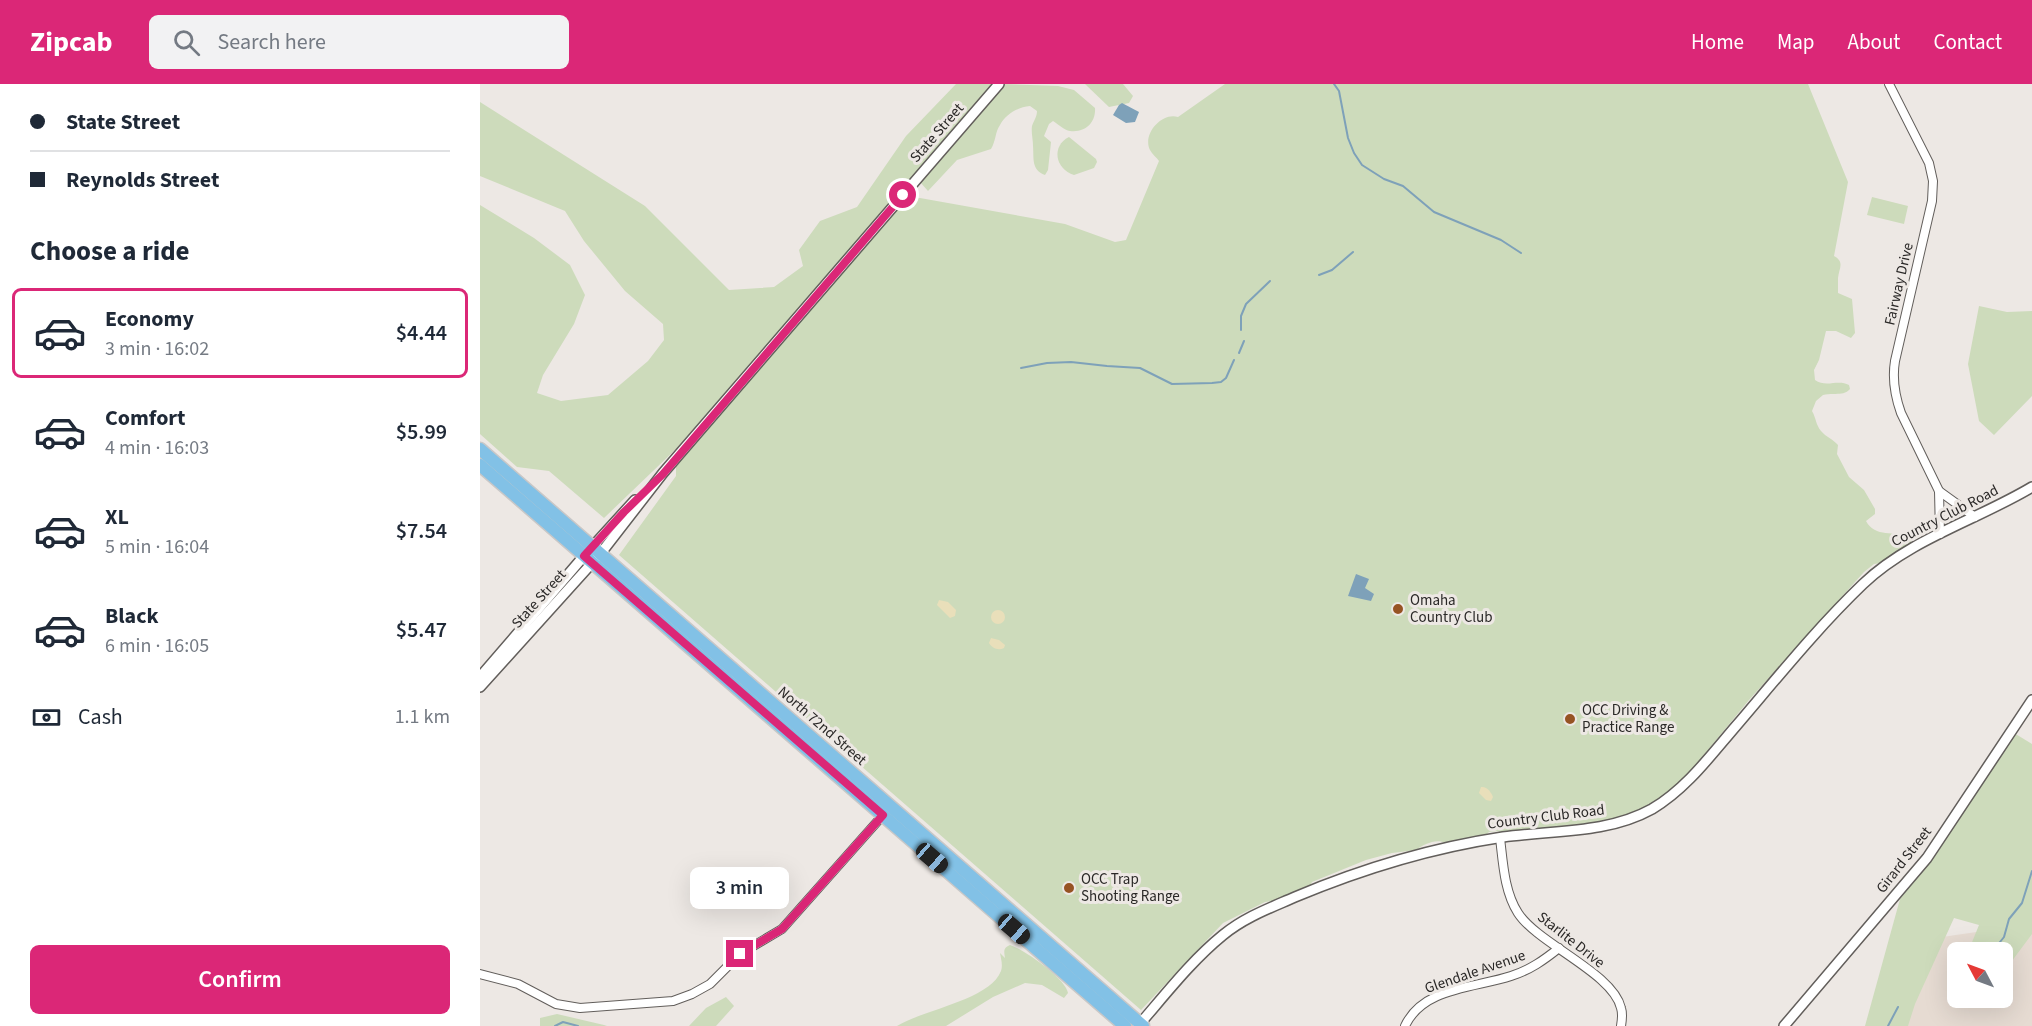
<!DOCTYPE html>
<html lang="en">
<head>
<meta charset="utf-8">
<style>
	:root { --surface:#fff; --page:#f2f2f3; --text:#1f2937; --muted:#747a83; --line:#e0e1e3; --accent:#db2777 }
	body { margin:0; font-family:"Source Sans 3",sans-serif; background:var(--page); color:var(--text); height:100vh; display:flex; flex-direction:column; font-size:22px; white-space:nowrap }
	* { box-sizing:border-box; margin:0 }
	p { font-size:20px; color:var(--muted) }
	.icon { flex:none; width:33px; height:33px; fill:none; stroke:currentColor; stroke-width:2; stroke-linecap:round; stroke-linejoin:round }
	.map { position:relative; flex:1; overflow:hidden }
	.panel { display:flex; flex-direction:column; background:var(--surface); width:480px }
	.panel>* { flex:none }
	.banner { display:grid; align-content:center; height:132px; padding:0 30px; background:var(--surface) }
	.needle { width:39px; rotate:311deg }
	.controls { position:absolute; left:1467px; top:858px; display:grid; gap:12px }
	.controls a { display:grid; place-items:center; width:66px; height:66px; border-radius:9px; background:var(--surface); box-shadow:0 6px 24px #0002; font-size:30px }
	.end { position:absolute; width:27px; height:27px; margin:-14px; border:8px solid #db2777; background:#fff; box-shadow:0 0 0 3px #fff }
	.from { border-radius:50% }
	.bubble { position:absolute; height:42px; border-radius:9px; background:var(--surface); box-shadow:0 6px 24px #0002; font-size:20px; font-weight:600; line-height:42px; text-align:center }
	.car { position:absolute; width:18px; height:36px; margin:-18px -9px; border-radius:8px; box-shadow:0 0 4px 2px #0007; background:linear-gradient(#222 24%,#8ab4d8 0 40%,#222 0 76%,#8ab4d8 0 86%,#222 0) }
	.banner b { display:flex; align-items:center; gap:21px; height:57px; font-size:22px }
	.banner b+b { border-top:2px solid var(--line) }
	.banner i { width:15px; height:15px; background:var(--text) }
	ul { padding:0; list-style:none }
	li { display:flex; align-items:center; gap:18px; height:90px; margin:0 12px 9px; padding:0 18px; border:3px solid transparent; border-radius:9px }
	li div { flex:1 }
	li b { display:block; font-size:22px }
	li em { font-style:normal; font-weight:600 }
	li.selected { border-color:var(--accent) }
	li>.icon { width:54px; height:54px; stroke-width:1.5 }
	h2 { padding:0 30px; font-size:27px; line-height:72px }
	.pay { display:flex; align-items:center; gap:15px; height:66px; padding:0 30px; font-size:22px }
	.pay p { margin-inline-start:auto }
	.button { display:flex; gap:12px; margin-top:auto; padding:12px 30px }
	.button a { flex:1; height:69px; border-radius:9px; background:var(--accent); color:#fff; font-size:24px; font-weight:600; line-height:69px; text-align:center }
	header { display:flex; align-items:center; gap:36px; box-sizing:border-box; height:84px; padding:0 30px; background:var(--accent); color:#fff }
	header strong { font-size:28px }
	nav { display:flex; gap:33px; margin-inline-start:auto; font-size:21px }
	.search { width:420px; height:54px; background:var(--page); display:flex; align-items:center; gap:15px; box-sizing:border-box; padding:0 21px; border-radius:9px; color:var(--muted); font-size:22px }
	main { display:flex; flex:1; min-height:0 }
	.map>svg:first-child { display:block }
	.built { fill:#e6dbd2; fill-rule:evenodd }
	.green { fill:#cddbbb }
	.sand { fill:#e9dfba }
	.water { fill:#7ea1b9 }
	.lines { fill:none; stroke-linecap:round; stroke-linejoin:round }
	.stream { stroke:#7ea1b9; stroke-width:2 }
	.minor-casing { stroke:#625e5b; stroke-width:10 }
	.tertiary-casing { stroke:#625e5b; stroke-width:12 }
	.primary-casing { stroke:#c8c7c7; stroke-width:15 }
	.minor { stroke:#fff; stroke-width:8 }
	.tertiary { stroke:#fff; stroke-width:9 }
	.primary { stroke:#82c1e6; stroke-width:12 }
	.route { stroke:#db2777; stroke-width:8 }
	.poi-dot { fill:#965323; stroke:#ede8e4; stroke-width:2 }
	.labels { text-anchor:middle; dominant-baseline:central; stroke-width:6; stroke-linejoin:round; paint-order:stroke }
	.street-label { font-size:15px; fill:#2a2827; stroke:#ede8e4 }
	.poi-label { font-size:15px; fill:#2a2827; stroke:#ede8e4; text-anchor:start }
</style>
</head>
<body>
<header>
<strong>Zipcab</strong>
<div class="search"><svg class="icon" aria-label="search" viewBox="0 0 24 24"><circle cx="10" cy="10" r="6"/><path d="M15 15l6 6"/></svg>Search here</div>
<nav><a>Home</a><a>Map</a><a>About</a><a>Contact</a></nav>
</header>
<main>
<section class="panel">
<div class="banner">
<b><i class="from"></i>State Street</b>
<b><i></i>Reynolds Street</b>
</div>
<h2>Choose a ride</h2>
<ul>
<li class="selected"><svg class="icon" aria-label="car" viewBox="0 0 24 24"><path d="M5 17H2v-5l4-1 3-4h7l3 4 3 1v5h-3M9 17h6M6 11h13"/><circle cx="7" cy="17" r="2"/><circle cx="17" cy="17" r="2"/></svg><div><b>Economy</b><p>3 min · 16:02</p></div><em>$4.44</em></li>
<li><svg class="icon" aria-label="car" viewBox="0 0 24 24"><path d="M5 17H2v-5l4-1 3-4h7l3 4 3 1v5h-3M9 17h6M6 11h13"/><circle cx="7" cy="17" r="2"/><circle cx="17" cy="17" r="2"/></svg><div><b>Comfort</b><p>4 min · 16:03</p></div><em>$5.99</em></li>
<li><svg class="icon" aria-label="car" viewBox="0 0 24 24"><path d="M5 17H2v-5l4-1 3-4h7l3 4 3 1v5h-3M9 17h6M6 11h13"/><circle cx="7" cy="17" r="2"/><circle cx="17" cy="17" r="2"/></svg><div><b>XL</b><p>5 min · 16:04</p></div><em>$7.54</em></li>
<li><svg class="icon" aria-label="car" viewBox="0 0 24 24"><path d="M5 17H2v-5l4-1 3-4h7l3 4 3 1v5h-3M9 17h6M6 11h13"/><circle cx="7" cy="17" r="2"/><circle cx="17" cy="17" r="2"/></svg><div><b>Black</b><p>6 min · 16:05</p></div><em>$5.47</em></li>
</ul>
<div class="pay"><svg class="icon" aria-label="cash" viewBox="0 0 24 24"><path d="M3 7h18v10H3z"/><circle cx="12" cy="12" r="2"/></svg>Cash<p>1.1 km</p></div>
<div class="button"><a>Confirm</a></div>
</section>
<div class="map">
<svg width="1552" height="942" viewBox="0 0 1552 942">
	<rect width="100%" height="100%" fill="#ede8e4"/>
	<path class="built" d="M1552,840V942H1424L1462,853ZM1478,868H1522V914H1478Z"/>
	<g class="green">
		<polygon points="476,0 513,0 197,364 124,434 69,387 37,383 0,350 0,121 54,154 90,181 105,211 94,240 63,291 57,309 81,317 128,311 168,277 184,256 183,240 145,207 104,157 85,127 0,92 0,18 165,122 249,206 294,203 323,182 319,166 340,137 377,123 426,52"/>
		<path d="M522,0L578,2L594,6L615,24C616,39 605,49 590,47C584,46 578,40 573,37L569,40L564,52L571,58L568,86L565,91C551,86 554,74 553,62C553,55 551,48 552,42C554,36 557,33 557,27L550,22C538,23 526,30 520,41C515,48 516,57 511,65L477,76L448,107L440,98Z"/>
		<polygon points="605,0 643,0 653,12 649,19 629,23"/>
		<path d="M745,0H1328L1368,98L1354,172C1365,178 1359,184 1358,194C1358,199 1358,205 1358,209L1372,215L1375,249L1371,254L1356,247H1346L1339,276L1334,286L1335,296C1346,304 1358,295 1369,301L1370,305C1363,313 1353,308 1343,311L1336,317L1332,327C1336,334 1336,341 1341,347C1346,353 1353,355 1358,361L1357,370L1369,393L1384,406L1395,425V430L1386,437C1395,454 1415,447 1429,452L1432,460L1401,479L1394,480L1384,488L1269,616L1196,705L1166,725L1128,739L1022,750L1018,747L1009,748L1002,754L966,759C956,754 944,760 936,766L912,769L886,776L832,798L830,802L792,817L785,818L743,839L661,926L139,471L196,392V382L201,373L425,114L430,113L440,114L585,140L635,158L646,156L679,77C677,74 672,70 670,66C662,50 682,28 698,33Z"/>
		<path d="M589,53L616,75L617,78L614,84L594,91C575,85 571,62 589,53Z"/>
		<polygon points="1392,113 1428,122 1424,140 1387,131"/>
		<polygon points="1499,222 1527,228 1552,227 1552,312 1514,351 1499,337 1488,280"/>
		<polygon points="1534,649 1552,660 1552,850 1523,889 1522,868 1488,868 1499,841 1474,834 1435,920 1428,942 1385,942 1420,815 1457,769"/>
		<path d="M530,861C545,866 586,895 588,909L584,914L562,901L545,899L513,913L466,942H417C442,926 510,916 521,887C523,881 521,875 520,869L525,874C524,867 523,864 530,861Z"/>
		<polygon points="246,913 254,922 236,942 209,942 226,924"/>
		<polygon points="77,930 124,941 127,942 60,942 60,934"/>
	</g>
	<g class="sand">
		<polygon points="459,516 468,518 476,526 475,532 470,534 457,521"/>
		<circle cx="518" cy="533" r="7"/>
		<path d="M511,554L519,556L525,561L524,564C518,567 512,564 509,559Z"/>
		<path d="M1001,703C1007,702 1011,708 1013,713L1011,717L1006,716L999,709Z"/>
	</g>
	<g class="water">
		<polygon points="642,19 659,28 655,38 646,39 633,31 639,21"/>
		<polygon points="876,490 889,495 885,504 894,510 891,517 868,512"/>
	</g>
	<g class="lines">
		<g class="stream">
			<polyline points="854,0 859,7 868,54 874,69 882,81 904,95 923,102 954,128 1021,156 1041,169"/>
			<polyline points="839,191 852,186 873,168"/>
			<polyline points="761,246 761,232 766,220 790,197"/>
			<polyline points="759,269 764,257"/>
			<polyline points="541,284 567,279 591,278 627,282 660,284 692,300 732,299 741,298 746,294 754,276"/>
			<polyline points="1512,868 1524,853 1529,835 1542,819 1552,787"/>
			<polyline points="75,942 83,938 98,942"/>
			<polyline points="1408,942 1418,923"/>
		</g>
		<g class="minor-casing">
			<g id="minor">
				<path d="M1409,0L1449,79L1453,97L1452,117L1415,277C1412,295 1415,312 1421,329L1459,407L1460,450"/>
				<polyline points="1459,407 1495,433"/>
				<path d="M1020,754C1023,778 1024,807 1038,829C1058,860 1133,889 1141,924C1143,930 1142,936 1141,942"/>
				<polyline points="0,890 38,900 76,920 100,924 193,917 212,910 230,900 260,870 302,845 404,730"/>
				<path d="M925,942C943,903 995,904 1031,892C1050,886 1064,876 1079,864"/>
			</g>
		</g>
		<g class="tertiary-casing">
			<g id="tertiary">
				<polyline points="0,593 104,472 155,416"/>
				<polyline points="0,603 121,469 183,389 519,0"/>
				<path d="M658,942C685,911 711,877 743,851C765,833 790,824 815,813C884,784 950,764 1023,753C1073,746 1127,750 1172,725C1206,705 1231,671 1256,642C1297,594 1338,543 1383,500C1430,455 1497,436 1552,403"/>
				<polyline points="1304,942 1447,774 1552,616"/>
			</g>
		</g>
		<g class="primary-casing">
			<g id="primary">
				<polyline points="0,365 663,942"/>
				<polyline points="0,381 645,942"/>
			</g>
		</g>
		<use href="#minor" class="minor"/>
		<use href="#tertiary" class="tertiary"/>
		<use href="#primary" class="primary"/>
	</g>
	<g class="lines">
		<polyline class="route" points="260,870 302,845 403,731 104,472 144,428 183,390 423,111"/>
	</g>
	<g class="poi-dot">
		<circle cx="918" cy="525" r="6"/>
		<circle cx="1090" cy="635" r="6"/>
		<circle cx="589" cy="804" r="6"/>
	</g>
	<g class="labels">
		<g class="street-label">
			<text transform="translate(457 49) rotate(-49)">State Street</text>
			<text transform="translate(1419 200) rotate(-77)">Fairway Drive</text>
			<text transform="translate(1465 432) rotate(-27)">Country Club Road</text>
			<text transform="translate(59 515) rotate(-48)">State Street</text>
			<text transform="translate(342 642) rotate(41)">North 72nd Street</text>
			<text transform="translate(1066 733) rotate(-7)">Country Club Road</text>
			<text transform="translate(1424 776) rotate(-52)">Girard Street</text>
			<text transform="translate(1091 856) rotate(38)">Starlite Drive</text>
			<text transform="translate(995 888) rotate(-19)">Glendale Avenue</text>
		</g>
		<g class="poi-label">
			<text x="930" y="516">Omaha<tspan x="930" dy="17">Country Club</tspan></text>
			<text x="1102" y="626">OCC Driving &amp;<tspan x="1102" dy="17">Practice Range</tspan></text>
			<text x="601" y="795">OCC Trap<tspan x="601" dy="17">Shooting Range</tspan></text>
		</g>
	</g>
</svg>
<div class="controls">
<a><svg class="needle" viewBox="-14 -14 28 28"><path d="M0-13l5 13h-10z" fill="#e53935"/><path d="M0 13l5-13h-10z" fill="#747a83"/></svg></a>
</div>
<i class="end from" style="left:423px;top:111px"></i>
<i class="end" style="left:260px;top:870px"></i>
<div class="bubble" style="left:210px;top:783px;width:99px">3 min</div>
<i class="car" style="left:452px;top:774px;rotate:131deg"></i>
<i class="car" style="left:534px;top:845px;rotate:131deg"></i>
</div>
</main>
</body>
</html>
